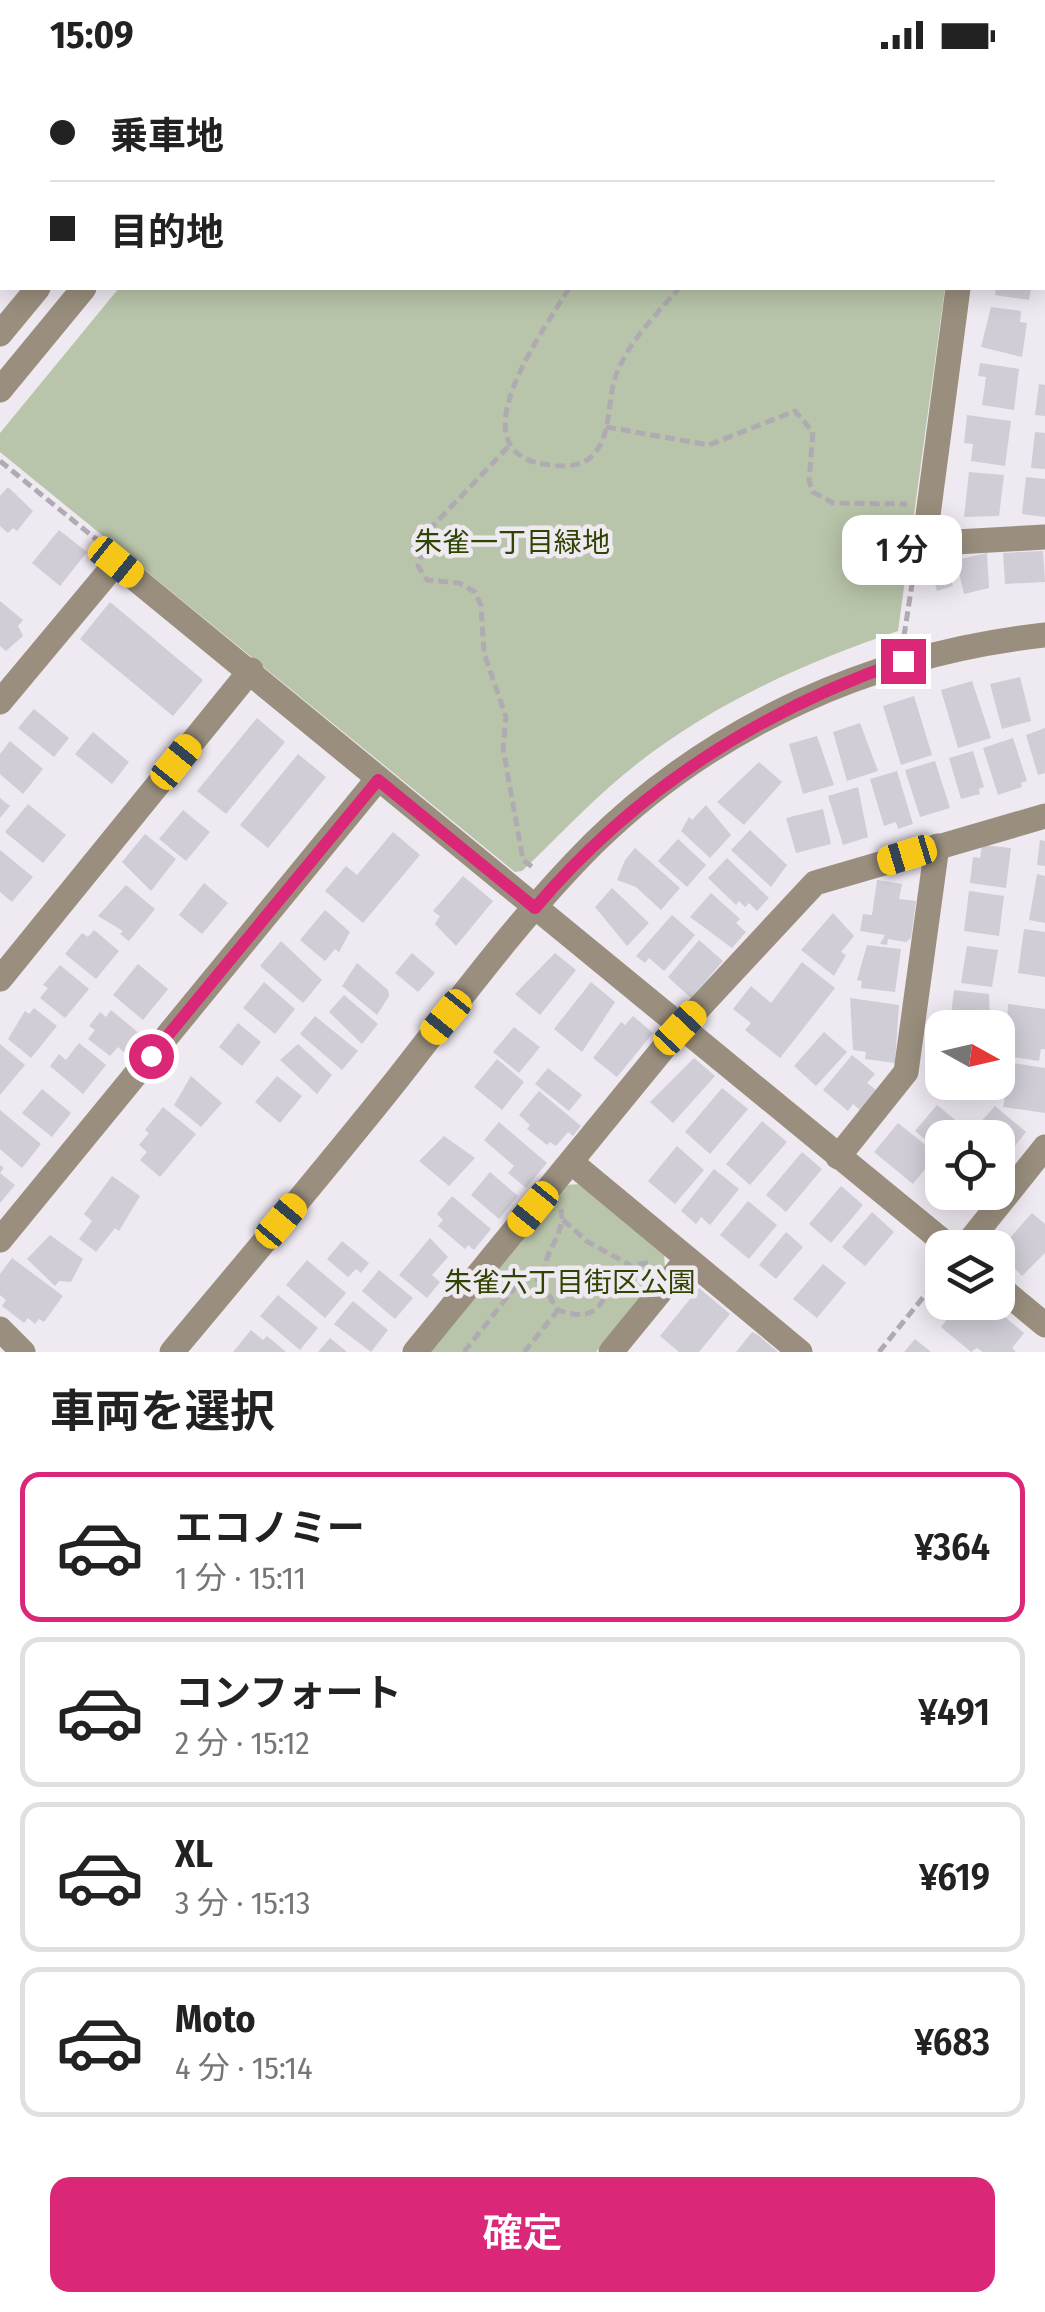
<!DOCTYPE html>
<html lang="ja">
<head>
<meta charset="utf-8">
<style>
	:root { --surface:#fff; --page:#f6f6f6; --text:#222; --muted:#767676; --line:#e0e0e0; --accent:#db2777 }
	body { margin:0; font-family:"Fira Sans Condensed","Noto Sans JP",sans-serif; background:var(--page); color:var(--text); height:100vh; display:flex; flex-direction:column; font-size:38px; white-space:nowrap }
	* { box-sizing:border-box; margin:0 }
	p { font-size:32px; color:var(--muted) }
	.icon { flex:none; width:55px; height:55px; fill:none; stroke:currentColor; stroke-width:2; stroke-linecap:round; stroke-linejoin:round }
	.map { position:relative; height:1282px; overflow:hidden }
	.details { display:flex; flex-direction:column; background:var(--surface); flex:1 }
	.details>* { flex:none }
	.hud { position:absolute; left:0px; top:0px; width:1045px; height:220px; box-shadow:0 5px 25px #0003; display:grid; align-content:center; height:220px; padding:0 50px; background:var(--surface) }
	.needle { width:65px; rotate:98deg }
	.fabs { position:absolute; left:925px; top:940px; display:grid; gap:20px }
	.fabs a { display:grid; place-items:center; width:90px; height:90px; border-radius:20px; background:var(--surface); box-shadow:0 5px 25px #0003; font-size:50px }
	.end { position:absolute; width:45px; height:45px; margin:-22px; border:12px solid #db2777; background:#fff; box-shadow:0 0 0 5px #fff }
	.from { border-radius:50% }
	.bubble { position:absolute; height:70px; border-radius:20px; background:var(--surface); box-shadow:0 5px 25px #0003; font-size:32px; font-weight:600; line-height:70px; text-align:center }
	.car { position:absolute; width:30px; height:60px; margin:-30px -15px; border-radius:12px; box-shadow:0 0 8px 2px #0007; background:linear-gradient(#f5c518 24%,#345 0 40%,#f5c518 0 76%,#345 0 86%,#f5c518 0) }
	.hud b { display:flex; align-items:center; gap:35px; height:95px; font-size:38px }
	.hud b+b { border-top:2px solid var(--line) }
	.hud i { width:25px; height:25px; background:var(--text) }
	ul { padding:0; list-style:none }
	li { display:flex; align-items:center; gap:30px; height:150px; margin:0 20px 15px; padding:0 30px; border:5px solid var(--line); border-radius:20px }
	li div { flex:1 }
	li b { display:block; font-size:38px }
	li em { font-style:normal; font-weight:600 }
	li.selected { border-color:var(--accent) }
	li>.icon { width:90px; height:90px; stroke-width:1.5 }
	h2 { padding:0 50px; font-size:45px; line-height:120px }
	.action { display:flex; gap:20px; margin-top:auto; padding:20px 50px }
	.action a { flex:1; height:115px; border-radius:20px; background:var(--accent); color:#fff; font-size:40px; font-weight:600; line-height:115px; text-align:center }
	.status { display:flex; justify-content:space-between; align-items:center; height:70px; padding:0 50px; background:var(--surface); direction:ltr }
	.status svg { height:28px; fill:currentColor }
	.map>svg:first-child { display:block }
	.green { fill:#b9c5aa }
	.building { fill:#d0cdd7 }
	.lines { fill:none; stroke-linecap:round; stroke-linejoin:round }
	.path { stroke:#b0abb2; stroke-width:5; stroke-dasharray:10 5; stroke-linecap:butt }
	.minor { stroke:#9a8f7e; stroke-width:25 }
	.tertiary { stroke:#9a8f7e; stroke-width:25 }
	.route { stroke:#db2777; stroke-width:12 }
	.labels { text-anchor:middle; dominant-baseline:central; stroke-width:9; stroke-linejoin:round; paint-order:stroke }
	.park-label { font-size:28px; fill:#2f4400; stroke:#efe9f1 }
</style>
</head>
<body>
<div class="status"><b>15:09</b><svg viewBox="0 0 49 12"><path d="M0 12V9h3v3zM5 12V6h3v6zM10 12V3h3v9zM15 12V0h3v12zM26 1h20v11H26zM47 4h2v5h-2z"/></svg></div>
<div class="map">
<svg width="1045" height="1282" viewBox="0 0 1045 1282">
	<rect width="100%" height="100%" fill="#efe9f1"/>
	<g class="green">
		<polygon points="300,0 692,0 694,2 298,2"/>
		<polygon points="0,44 2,44 0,200"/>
		<path d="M119,218H945L898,561C798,595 703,638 622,706C587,735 555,770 522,801L515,802L0,382V363Z"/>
		<polygon points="581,1114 664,1183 665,1199 596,1282 429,1282 565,1115"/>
	</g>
	<g class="building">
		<polygon points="996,218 1031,218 1029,230 995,225"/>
		<polygon points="991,237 1021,241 1020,252 1027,253 1022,287 981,277"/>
		<polygon points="980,293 1019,299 1014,340 982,335 986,307 978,306"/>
		<polygon points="1039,314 1045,315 1045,346 1035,345"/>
		<polygon points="967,345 1011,351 1005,396 971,391 973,374 964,373"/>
		<polygon points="1035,362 1045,363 1045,399 1031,398"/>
		<polygon points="969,402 1004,405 999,446 964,447"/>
		<polygon points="1026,407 1045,409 1045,447 1022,444"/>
		<polygon points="8,417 33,441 17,461 13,458 8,463 0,456 0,426"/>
		<polygon points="59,460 87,482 60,516 32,493"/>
		<polygon points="1043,481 1045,512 1005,514 1003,483"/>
		<polygon points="987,483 989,518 964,524 956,490"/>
		<polygon points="944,486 953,516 937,521 928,491"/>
		<polygon points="0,531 23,550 18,556 23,566 6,581 0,576"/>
		<polygon points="110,532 203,610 173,646 80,569"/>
		<polygon points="1020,607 1031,651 1002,659 990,614"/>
		<polygon points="972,611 991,668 958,678 941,620"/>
		<polygon points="914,626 932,685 901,695 883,636"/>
		<polygon points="34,639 69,668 54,687 18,658"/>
		<polygon points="257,648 285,672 226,744 197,721"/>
		<polygon points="860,653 878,701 847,711 833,662"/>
		<polygon points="1045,658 1045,703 1038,705 1026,665"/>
		<polygon points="93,662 129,692 112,714 75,684"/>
		<polygon points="817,666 834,715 803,724 789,674"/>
		<polygon points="1013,668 1027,711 1021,713 1022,717 998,725 983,678"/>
		<polygon points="10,671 43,699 23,724 0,704 0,684"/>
		<polygon points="973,681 984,717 979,719 980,724 961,729 949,688"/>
		<polygon points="298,684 326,707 268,778 240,755"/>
		<polygon points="935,691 950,738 920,747 905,700"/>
		<polygon points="759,692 782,712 744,755 717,732"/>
		<polygon points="897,701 913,754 898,759 896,752 884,756 870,709"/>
		<polygon points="858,717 868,767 843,775 828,726"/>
		<polygon points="0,728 10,736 0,748"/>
		<polygon points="28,734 66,765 43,793 5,762"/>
		<polygon points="706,735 731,765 710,788 681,761 689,747 692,750"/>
		<polygon points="823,739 831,774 796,783 786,748"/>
		<polygon points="183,740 210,762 186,791 159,769"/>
		<polygon points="750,760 787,795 771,817 731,780"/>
		<polygon points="393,762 420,785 363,853 325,821 346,796 357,805"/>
		<polygon points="145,764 176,789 151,821 122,792"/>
		<polygon points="678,769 706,795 687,817 658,791"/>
		<polygon points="1040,770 1045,771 1045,796 1037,795"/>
		<polygon points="982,775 1011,778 1006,818 970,813 973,787 980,788"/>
		<polygon points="635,778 680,818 661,840 636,817 617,810 625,790"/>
		<polygon points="0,780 33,807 12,832 0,822"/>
		<polygon points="727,788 769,828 757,841 749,833 745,837 739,831 736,835 708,808"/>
		<polygon points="1037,804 1045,806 1045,853 1029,850"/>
		<polygon points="463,806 493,831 456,876 435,854 440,846 433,841"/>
		<polygon points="877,810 902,814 899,829 916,831 911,868 906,872 888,869 887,875 880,874 885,865 860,861 863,844 872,845"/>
		<polygon points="204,813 228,833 202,864 179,845"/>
		<polygon points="126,815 155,839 129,871 120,864 123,861 98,846"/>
		<polygon points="612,818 649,853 627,876 595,837"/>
		<polygon points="969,821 1004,826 999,866 964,861"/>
		<polygon points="711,823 740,849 736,853 746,862 732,878 690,847"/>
		<polygon points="325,840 350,862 339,882 335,879 325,891 300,870"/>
		<polygon points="833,843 854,866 841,882 846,885 834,906 801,880"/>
		<polygon points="672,845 695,865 664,901 649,888 645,893 636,886"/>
		<polygon points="1024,859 1045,862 1045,907 1018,903"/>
		<polygon points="94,860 119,881 96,909 65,884 82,863 88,867"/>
		<polygon points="699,870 723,891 691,928 668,907"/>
		<polygon points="281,871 322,910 303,933 260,896"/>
		<polygon points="867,875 901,879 895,922 861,918 862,911 857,910"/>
		<polygon points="967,876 998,880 992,917 961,913"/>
		<polygon points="412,883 435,903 418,922 395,903"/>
		<polygon points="555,883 576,900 540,945 515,924"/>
		<polygon points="802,892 835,918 780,988 745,960 751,953 733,939 751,916 771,933"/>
		<polygon points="357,893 388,920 389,926 377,945 342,916"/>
		<polygon points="138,894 168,919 143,950 113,925"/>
		<polygon points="60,895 89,919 65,948 40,928 48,918 43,915"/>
		<polygon points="264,912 295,939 275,964 243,938"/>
		<polygon points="591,912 615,932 582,982 554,959"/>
		<polygon points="954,920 989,924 990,958 944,958 946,944 951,945"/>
		<polygon points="344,925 378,954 362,974 329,942"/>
		<polygon points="850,928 899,935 895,993 865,989 866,982 853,980"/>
		<polygon points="1008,934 1045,939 1045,979 1041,979 1039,991 1006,986"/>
		<polygon points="34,938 57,956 31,988 8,969 25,941 29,944"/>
		<polygon points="111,940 140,964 125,983 118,977 110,986 88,969 95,960 89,956 100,942 106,947"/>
		<polygon points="315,946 358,981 342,1000 300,964"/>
		<polygon points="633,946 653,963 617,1007 593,988 621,952 625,955"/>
		<polygon points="238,953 261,972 242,996 219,977"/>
		<polygon points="514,957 540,977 519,1003 493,982"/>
		<polygon points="824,962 847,982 816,1016 794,996"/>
		<polygon points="79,973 106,995 83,1024 50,996 59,984 66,990"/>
		<polygon points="0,974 25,995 0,1025"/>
		<polygon points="298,974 332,1005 317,1024 280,990"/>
		<polygon points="852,985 875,1004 867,1013 876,1020 860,1040 853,1034 848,1041 823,1020"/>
		<polygon points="694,988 715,1006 673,1053 650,1032"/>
		<polygon points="497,989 524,1012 502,1040 474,1017"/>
		<polygon points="1012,993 1045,998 1045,1043 1003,1037"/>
		<polygon points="548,998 582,1025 569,1041 535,1014"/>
		<polygon points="191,1006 222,1033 201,1057 174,1035"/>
		<polygon points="277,1006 302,1026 280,1053 255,1032"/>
		<polygon points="952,1012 982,1012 980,1027 950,1023"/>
		<polygon points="722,1018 748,1039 710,1084 685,1062"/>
		<polygon points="42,1019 71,1043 52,1067 22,1043"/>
		<polygon points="539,1021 581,1056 573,1066 568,1062 556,1076 550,1072 547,1075 527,1059 530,1055 519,1045"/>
		<polygon points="937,1035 960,1054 949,1068 942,1068 938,1080 915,1061"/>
		<polygon points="995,1036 1026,1062 1010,1082 978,1055"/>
		<polygon points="163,1037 196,1064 160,1107 140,1090 147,1082 139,1075 149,1063 145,1060"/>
		<polygon points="0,1040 41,1074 22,1098 0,1079"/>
		<polygon points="762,1051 787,1072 750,1115 726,1094"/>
		<polygon points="499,1052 547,1093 526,1118 508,1103 514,1096 484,1070"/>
		<polygon points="898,1053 937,1084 913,1114 874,1082"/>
		<polygon points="444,1066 475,1088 449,1116 419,1091"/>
		<polygon points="677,1076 704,1100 675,1134 648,1111"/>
		<polygon points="802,1082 822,1099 786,1142 766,1125"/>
		<polygon points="0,1095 4,1098 0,1103 15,1115 0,1133"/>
		<polygon points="714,1099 739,1119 710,1155 701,1147 696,1154 681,1141"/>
		<polygon points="490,1102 518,1126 499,1149 471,1125"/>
		<polygon points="112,1106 140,1126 119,1161 115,1158 96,1182 79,1169 92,1151 84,1144"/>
		<polygon points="841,1116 863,1135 831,1173 809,1154"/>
		<polygon points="452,1126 491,1159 474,1180 468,1175 465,1179 438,1156 443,1150 437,1144"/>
		<polygon points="748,1131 777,1155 749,1189 720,1165"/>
		<polygon points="872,1142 894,1162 865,1196 842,1177"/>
		<polygon points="1032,1143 1045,1154 1045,1183 1022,1206 998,1181"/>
		<polygon points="786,1162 803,1177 776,1209 759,1195"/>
		<polygon points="50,1165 83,1189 71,1212 59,1211 55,1216 27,1189"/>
		<polygon points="430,1168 448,1187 432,1205 440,1212 427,1228 399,1205"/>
		<polygon points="342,1171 369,1193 361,1203 356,1199 348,1207 327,1189"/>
		<polygon points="12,1188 63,1226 44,1252 39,1249 35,1254 28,1248 24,1253 2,1236 6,1230 0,1225 0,1204"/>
		<polygon points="307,1190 346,1223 325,1248 286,1215"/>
		<polygon points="823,1194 846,1213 817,1248 793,1229"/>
		<polygon points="379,1200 413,1228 395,1249 362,1221"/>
		<polygon points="699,1218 730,1244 699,1282 679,1282 660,1266"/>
		<polygon points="278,1225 318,1258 300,1280 260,1246"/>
		<polygon points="353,1231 388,1260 371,1282 334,1254"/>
		<polygon points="960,1232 987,1232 1024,1263 1012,1278 1016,1282 983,1282 977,1278 971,1282 941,1257"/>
		<polygon points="251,1260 263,1270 267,1266 286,1282 233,1282"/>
		<polygon points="752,1262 758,1265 778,1282 736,1282"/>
		<polygon points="330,1268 347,1282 318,1282"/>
		<polygon points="915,1269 931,1282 904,1282"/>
	</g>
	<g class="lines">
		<g class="path">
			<polyline points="516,2 517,0"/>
			<path d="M569,218C545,259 455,379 543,394C559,397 582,398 593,385C612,365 607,330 616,305C629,271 656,245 679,218"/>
			<polyline points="606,357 709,375 795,341 813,362 809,411 813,422 833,433 907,434"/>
			<polyline points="508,377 430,459 418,496 427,510 459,513 475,522 481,536 484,583 506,647 503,678 523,790 535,799"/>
			<polyline points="0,391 102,474"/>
			<polyline points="904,566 916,488"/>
			<path d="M561,1139C568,1176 522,1189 558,1240C609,1258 598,1218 629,1198C635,1194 646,1193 653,1192"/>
			<polyline points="563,1150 588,1172 630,1195"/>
			<polyline points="464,1282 520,1211 545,1208"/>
			<polyline points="524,1282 558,1240"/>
			<polyline points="879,1282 942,1204"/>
		</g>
		<g class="minor">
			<polyline points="708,0 710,2"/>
			<polyline points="953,0 970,2"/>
			<polyline points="768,2 771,0"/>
			<polyline points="1042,13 1045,13"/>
			<polyline points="1042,178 1045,178"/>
			<polyline points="958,218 925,468 938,473 1045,467"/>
			<polyline points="0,632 116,493 951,1178"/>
			<polyline points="0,909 251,600"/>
			<polyline points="838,1087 906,1002 937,776"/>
			<polyline points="571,1092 800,1282"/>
			<polyline points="0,1170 377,710"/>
			<polyline points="964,1178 1045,1077"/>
			<polyline points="998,1216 1045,1255"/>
			<polyline points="0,1259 23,1282"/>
			<polyline points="415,1282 680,958 815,813 1045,746"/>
			<polyline points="611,1282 687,1189"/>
		</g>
		<g class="tertiary">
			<polyline points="214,2 216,0"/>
			<polyline points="260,2 262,0"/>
			<polyline points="0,264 38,218"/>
			<polyline points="0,320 84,218"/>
			<path d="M172,1282C248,1191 325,1100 399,1007C461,928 522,845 593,774C716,653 875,584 1045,565"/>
		</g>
	</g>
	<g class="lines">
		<path class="route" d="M151,986L378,710L535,838C635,720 758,641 903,591"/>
	</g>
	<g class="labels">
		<g class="park-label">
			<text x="512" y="472">朱雀一丁目緑地</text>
			<text x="570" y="1212">朱雀六丁目街区公園</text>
		</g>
	</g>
</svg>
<div class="fabs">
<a><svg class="needle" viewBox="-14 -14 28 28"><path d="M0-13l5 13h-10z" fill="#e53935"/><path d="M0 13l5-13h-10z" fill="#767676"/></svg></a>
<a><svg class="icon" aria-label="locate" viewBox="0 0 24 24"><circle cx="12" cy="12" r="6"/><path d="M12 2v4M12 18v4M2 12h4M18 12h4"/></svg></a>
<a><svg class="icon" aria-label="layers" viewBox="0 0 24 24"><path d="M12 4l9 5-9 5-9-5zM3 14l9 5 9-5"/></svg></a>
</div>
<i class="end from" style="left:151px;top:986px"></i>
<i class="end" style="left:903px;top:591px"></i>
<div class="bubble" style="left:842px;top:445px;width:120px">1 分</div>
<i class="car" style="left:116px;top:492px;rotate:129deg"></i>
<i class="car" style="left:176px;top:692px;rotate:39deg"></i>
<i class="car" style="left:907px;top:785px;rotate:253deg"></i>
<i class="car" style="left:446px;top:947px;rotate:219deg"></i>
<i class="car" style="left:680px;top:958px;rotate:43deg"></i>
<i class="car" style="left:533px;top:1139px;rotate:219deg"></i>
<i class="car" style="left:281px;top:1151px;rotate:40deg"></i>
<div class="hud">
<b><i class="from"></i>乗車地</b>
<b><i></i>目的地</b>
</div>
</div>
<section class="details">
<h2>車両を選択</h2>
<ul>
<li class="selected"><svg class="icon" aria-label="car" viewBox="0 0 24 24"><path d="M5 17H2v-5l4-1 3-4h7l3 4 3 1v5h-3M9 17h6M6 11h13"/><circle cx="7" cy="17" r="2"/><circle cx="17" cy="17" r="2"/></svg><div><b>エコノミー</b><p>1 分 · 15:11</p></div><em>¥364</em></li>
<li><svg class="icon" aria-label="car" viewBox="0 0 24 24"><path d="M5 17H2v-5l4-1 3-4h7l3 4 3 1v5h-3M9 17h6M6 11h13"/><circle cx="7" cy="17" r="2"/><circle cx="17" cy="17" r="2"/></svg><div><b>コンフォート</b><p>2 分 · 15:12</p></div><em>¥491</em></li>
<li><svg class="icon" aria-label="car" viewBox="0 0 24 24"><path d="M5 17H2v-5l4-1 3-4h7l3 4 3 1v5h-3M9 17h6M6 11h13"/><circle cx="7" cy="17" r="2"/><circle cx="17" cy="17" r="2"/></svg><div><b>XL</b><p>3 分 · 15:13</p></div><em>¥619</em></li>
<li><svg class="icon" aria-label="car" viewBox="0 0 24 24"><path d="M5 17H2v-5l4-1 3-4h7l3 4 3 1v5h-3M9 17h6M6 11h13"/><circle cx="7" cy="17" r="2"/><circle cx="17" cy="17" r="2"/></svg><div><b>Moto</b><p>4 分 · 15:14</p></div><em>¥683</em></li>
</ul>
<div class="action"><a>確定</a></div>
</section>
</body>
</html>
